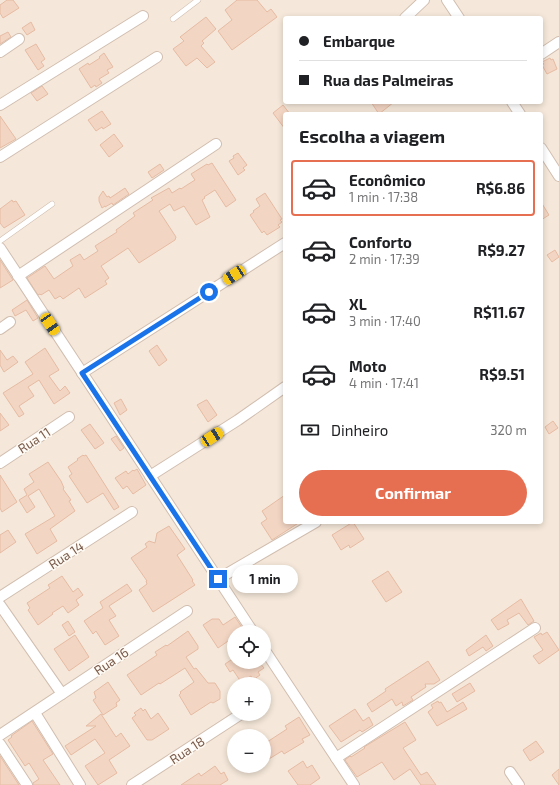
<!DOCTYPE html>
<html lang="pt">
<head>
<meta charset="utf-8">
<style>
	:root { --surface:#fff; --page:#f6f6f6; --text:#202124; --muted:#757577; --line:#e0e0e0; --accent:#e76f51 }
	body { margin:0; font-family:"Exo 2",sans-serif; background:var(--page); color:var(--text); height:100vh; display:flex; flex-direction:column; font-size:15px; white-space:nowrap }
	* { box-sizing:border-box; margin:0 }
	p { font-size:13px; color:var(--muted) }
	.icon { flex:none; width:22px; height:22px; fill:none; stroke:currentColor; stroke-width:2; stroke-linecap:round; stroke-linejoin:round }
	.map { position:relative; flex:1; overflow:hidden }
	.sheet { position:absolute; left:283px; top:112px; width:260px; height:412px; display:flex; flex-direction:column; background:var(--surface); border-radius:4px; box-shadow:0 2px 6px #0003 }
	.sheet>* { flex:none }
	.top-card { position:absolute; left:283px; top:16px; width:260px; height:88px; border-radius:4px; box-shadow:0 2px 6px #0003; display:grid; align-content:center; height:88px; padding:0 16px; background:var(--surface) }
	.fabs { position:absolute; left:227px; top:625px; display:grid; gap:8px }
	.fabs a { display:grid; place-items:center; width:44px; height:44px; border-radius:50%; background:var(--surface); box-shadow:0 2px 6px #0003; font-size:20px }
	.end { position:absolute; width:18px; height:18px; margin:-9px; border:5px solid #1a73e8; background:#fff; box-shadow:0 0 0 2px #fff }
	.from { border-radius:50% }
	.bubble { position:absolute; height:28px; border-radius:14px; background:var(--surface); box-shadow:0 2px 6px #0003; font-size:13px; font-weight:700; line-height:28px; text-align:center }
	.car { position:absolute; width:12px; height:24px; margin:-12px -6px; border-radius:5px; box-shadow:0 0 3px 1px #0007; background:linear-gradient(#f5c518 24%,#345 0 40%,#f5c518 0 76%,#345 0 86%,#f5c518 0) }
	.top-card b { display:flex; align-items:center; gap:14px; height:38px; font-size:15px }
	.top-card b+b { border-top:1px solid var(--line) }
	.top-card i { width:10px; height:10px; background:var(--text) }
	ul { padding:0; list-style:none }
	li { display:flex; align-items:center; gap:12px; height:56px; margin:0 8px 6px; padding:0 8px; border:2px solid transparent; border-radius:4px }
	li div { flex:1 }
	li b { display:block; font-size:15px }
	li em { font-style:normal; font-weight:700 }
	li.active { border-color:var(--accent) }
	li>.icon { width:36px; height:36px; stroke-width:1.5 }
	h2 { padding:0 16px; font-size:18px; line-height:48px }
	.pay { display:flex; align-items:center; gap:10px; height:44px; padding:0 16px; font-size:15px }
	.pay p { margin-inline-start:auto }
	.button { display:flex; gap:8px; margin-top:auto; padding:8px 16px }
	.button a { flex:1; height:46px; border-radius:24px; background:var(--accent); color:#fff; font-size:16px; font-weight:700; line-height:46px; text-align:center }
	.map>svg:first-child { display:block }
	.residential { fill:#f5e8da; fill-rule:evenodd }
	.building { fill:#f3d5c3; stroke:#e6bba3 }
	.lines { fill:none; stroke-linecap:round; stroke-linejoin:round }
	.lane-casing { stroke:#d1beb0; stroke-width:6 }
	.street-casing { stroke:#d1beb0; stroke-width:12 }
	.lane { stroke:#fff; stroke-width:5 }
	.street { stroke:#fff; stroke-width:10 }
	.route { stroke:#1a73e8; stroke-width:5 }
	.labels { text-anchor:middle; dominant-baseline:central; stroke-width:3; stroke-linejoin:round; paint-order:stroke }
	.street-label { font-size:13px; fill:#7a5c4d; stroke:#fffaf3 }
</style>
</head>
<body>
<div class="map">
<svg width="559" height="785" viewBox="0 0 559 785">
	<rect width="100%" height="100%" fill="#fdf6ec"/>
	<path class="residential" d="M0,0H559V785H0ZM285,18H541V102H285ZM285,114H541V522H285ZM234,632H264V662H234ZM234,684H264V714H234ZM234,736H264V766H234Z"/>
	<g class="building">
		<polygon points="7,0 13,0 19,8 3,18 0,13 0,5"/>
		<polygon points="237,0 257,0 267,12 271,9 277,17 232,50 218,31 232,20 225,10"/>
		<polygon points="206,17 216,29 202,41 204,43 201,46 215,62 207,68 197,58 186,66 173,49 184,41 180,37"/>
		<polygon points="31,22 35,30 27,35 22,28"/>
		<polygon points="8,32 11,37 0,44 0,36"/>
		<polygon points="36,44 45,59 41,62 44,66 38,70 25,50"/>
		<polygon points="104,53 113,67 107,70 109,73 99,79 102,83 96,87 95,85 91,88 79,69 88,63 89,65 100,58 99,57"/>
		<polygon points="550,58 551,60 553,59 557,69 547,74 542,65 544,64 542,62"/>
		<polygon points="42,86 48,94 37,101 31,93"/>
		<polygon points="371,102 394,102 379,114"/>
		<polygon points="283,105 290,114 285,114 285,129 273,113"/>
		<polygon points="102,111 111,124 103,129 102,127 96,131 88,120"/>
		<polygon points="0,116 16,139 0,148"/>
		<polygon points="114,134 123,146 109,157 100,145"/>
		<polygon points="238,153 247,165 243,168 245,170 238,175 229,161 234,158 233,156"/>
		<polygon points="212,163 236,200 226,207 215,190 204,197 205,198 202,200 210,217 196,225 184,206 174,211 170,204 159,211 176,237 175,240 139,263 128,248 101,266 109,278 105,281 107,284 85,298 79,288 63,299 60,296 55,299 49,290 41,295 40,294 38,295 27,278 45,266 54,279 73,266 70,260 80,254 84,260 98,251 95,246 117,232 116,230 135,216 133,213 153,200 151,198 169,188 172,193 180,188 181,189 187,185 195,180 191,174 207,164 208,165"/>
		<polygon points="160,164 164,170 152,178 148,172"/>
		<polygon points="125,188 129,194 113,205 112,203 105,207 105,206 102,208 99,201 99,197 103,191 107,197 109,196 110,198"/>
		<polygon points="265,193 282,219 280,220 282,222 278,225 280,227 267,235 264,231 262,233 250,215 254,212 253,211 260,206 256,199"/>
		<polygon points="12,200 13,202 16,201 25,215 4,228 0,223 0,209"/>
		<polygon points="541,202 549,215 541,220"/>
		<polygon points="555,250 559,257 552,262 547,255"/>
		<polygon points="0,260 13,280 0,288"/>
		<polygon points="27,300 38,318 33,321 26,310 15,316 12,310"/>
		<polygon points="157,345 167,360 159,366 149,351"/>
		<polygon points="45,348 59,370 49,376 60,391 65,386 70,393 54,404 39,380 28,387 34,396 19,406 24,414 19,417 3,393 33,374 25,362"/>
		<polygon points="0,350 7,360 13,356 18,362 4,372 0,365"/>
		<polygon points="121,399 127,410 120,415 114,403"/>
		<polygon points="206,400 207,400 217,415 208,422 197,405"/>
		<polygon points="0,413 9,425 0,431"/>
		<polygon points="553,421 558,428 549,434 545,427"/>
		<polygon points="90,424 104,443 95,449 81,430"/>
		<polygon points="116,436 124,448 120,451 111,439"/>
		<polygon points="83,455 84,456 86,455 119,507 114,510 103,493 87,503 69,476 72,474 68,467 78,460 77,459"/>
		<polygon points="48,462 61,481 64,488 63,489 71,500 69,501 75,511 50,529 57,541 37,554 25,534 55,516 39,489 28,496 35,507 27,513 19,500 27,495 24,489 34,482 29,474"/>
		<polygon points="137,469 146,485 133,494 127,486 123,489 115,478 126,471 128,474 133,470 134,471"/>
		<polygon points="0,475 17,502 2,512 0,508"/>
		<polygon points="285,495 285,522 300,522 272,540 261,523 267,519 262,511"/>
		<polygon points="353,522 364,539 350,548 349,545 341,550 332,535"/>
		<polygon points="169,526 185,549 177,555 193,580 192,581 195,585 153,612 139,590 147,584 146,581 147,581 131,558 147,547 145,544 149,541 155,543 157,533"/>
		<polygon points="8,530 16,542 0,553 0,535"/>
		<polygon points="388,571 402,592 386,602 372,581"/>
		<polygon points="62,576 73,592 78,588 83,595 76,600 79,605 68,613 63,606 52,613 53,614 38,625 28,610 30,608 27,603 50,588 48,585"/>
		<polygon points="127,584 132,591 109,606 116,616 109,620 119,636 105,645 96,631 93,634 84,621 103,608 100,602"/>
		<polygon points="521,599 534,621 528,625 519,613 507,620 509,624 498,630 491,620"/>
		<polygon points="235,617 245,632 234,632 234,637 218,648 203,625 212,619 219,619 223,625"/>
		<polygon points="68,621 75,632 69,636 62,625"/>
		<polygon points="188,631 198,646 198,649 186,657 194,669 196,668 208,683 215,683 220,691 220,699 213,703 211,702 191,715 179,695 181,693 180,692 194,682 185,668 160,684 159,683 141,695 127,675 157,655 155,652 166,645 167,646"/>
		<polygon points="547,632 559,650 539,664 533,656 543,650 534,637 541,633 542,635"/>
		<polygon points="75,635 89,657 69,671 54,649"/>
		<polygon points="486,635 493,646 486,651 483,647 469,656 466,650"/>
		<polygon points="234,658 234,662 259,662 264,668 258,672 260,675 253,680 251,676 241,682 233,670 230,672 225,664"/>
		<polygon points="428,661 440,680 434,684 425,684 426,687 411,697 413,700 403,706 402,702 396,706 392,699 372,712 367,704 386,691 385,689"/>
		<polygon points="108,682 120,700 116,703 117,706 103,715 93,700 96,698 94,692"/>
		<polygon points="470,683 475,691 457,702 452,694"/>
		<polygon points="438,701 439,703 441,702 447,712 463,702 467,709 437,726 428,712 433,708 431,705"/>
		<polygon points="141,708 143,711 145,709 151,719 158,713 169,729 152,740 147,740 132,718 136,715 134,713"/>
		<polygon points="355,709 363,721 369,717 373,725 362,732 360,730 341,742 329,726"/>
		<polygon points="101,714 116,737 121,733 130,746 109,760 117,773 98,785 85,766 105,753 95,739 71,755 65,746 96,726 86,726"/>
		<polygon points="299,717 310,735 302,739 304,742 284,754 282,751 264,762 264,744 287,729 285,726"/>
		<polygon points="32,721 53,754 43,760 60,785 33,785 33,783 39,779 29,763 25,766 8,740 12,737 11,736"/>
		<polygon points="405,722 416,740 403,748 421,775 427,772 436,785 421,785 410,769 394,780 382,762 357,777 345,760 350,756 351,757 365,748 364,747"/>
		<polygon points="536,741 544,752 530,761 523,750"/>
		<polygon points="0,756 19,785 0,785"/>
		<polygon points="303,761 307,768 312,765 320,778 310,785 298,785 288,771"/>
		<polygon points="215,766 221,774 224,772 228,780 220,785 181,785 199,773 201,776"/>
		<polygon points="559,769 559,785 552,775"/>
	</g>
	<g class="lines">
		<g class="lane-casing">
			<g id="lane">
				<polyline points="173,19 198,0"/>
				<polyline points="0,241 52,204"/>
			</g>
		</g>
		<g class="street-casing">
			<g id="street">
				<polyline points="447,0 459,18"/>
				<polyline points="405,18 424,0"/>
				<polyline points="0,52 19,39"/>
				<polyline points="541,54 559,42"/>
				<polyline points="512,102 520,114"/>
				<polyline points="0,105 143,16"/>
				<polyline points="541,148 559,176"/>
				<polyline points="0,157 157,57"/>
				<polyline points="0,248 253,632"/>
				<polyline points="18,276 216,144"/>
				<polyline points="0,329 10,322"/>
				<polyline points="82,373 285,243"/>
				<polyline points="0,463 69,417"/>
				<polyline points="150,476 238,420 285,387"/>
				<polyline points="218,579 316,522"/>
				<polyline points="0,597 132,512"/>
				<polyline points="0,605 62,694"/>
				<polyline points="264,649 354,785"/>
				<polyline points="35,713 80,785"/>
				<polyline points="0,735 187,611"/>
				<polyline points="0,744 27,785"/>
				<polyline points="336,758 535,628"/>
				<polyline points="510,772 519,785"/>
				<polyline points="132,785 241,714"/>
			</g>
		</g>
		<use href="#lane" class="lane"/>
		<use href="#street" class="street"/>
	</g>
	<g class="lines">
		<polyline class="route" points="209,292 82,373 218,579"/>
	</g>
	<g class="labels">
		<g class="street-label">
			<text transform="translate(34 440) rotate(-33)">Rua 11</text>
			<text transform="translate(66 555) rotate(-33)">Rua 14</text>
			<text transform="translate(111 661) rotate(-34)">Rua 16</text>
			<text transform="translate(187 750) rotate(-33)">Rua 18</text>
		</g>
	</g>
</svg>
<div class="fabs">
<a><svg class="icon" aria-label="locate" viewBox="0 0 24 24"><circle cx="12" cy="12" r="6"/><path d="M12 2v4M12 18v4M2 12h4M18 12h4"/></svg></a>
<a>+</a>
<a>−</a>
</div>
<i class="end from" style="left:209px;top:292px"></i>
<i class="end" style="left:218px;top:579px"></i>
<div class="bubble" style="left:232px;top:565px;width:66px">1 min</div>
<i class="car" style="left:234px;top:275px;rotate:237deg"></i>
<i class="car" style="left:50px;top:324px;rotate:146deg"></i>
<i class="car" style="left:212px;top:437px;rotate:57deg"></i>
<div class="top-card">
<b><i class="from"></i>Embarque</b>
<b><i></i>Rua das Palmeiras</b>
</div>
<section class="sheet">
<h2>Escolha a viagem</h2>
<ul>
<li class="active"><svg class="icon" aria-label="car" viewBox="0 0 24 24"><path d="M5 17H2v-5l4-1 3-4h7l3 4 3 1v5h-3M9 17h6M6 11h13"/><circle cx="7" cy="17" r="2"/><circle cx="17" cy="17" r="2"/></svg><div><b>Econômico</b><p>1 min · 17:38</p></div><em>R$6.86</em></li>
<li><svg class="icon" aria-label="car" viewBox="0 0 24 24"><path d="M5 17H2v-5l4-1 3-4h7l3 4 3 1v5h-3M9 17h6M6 11h13"/><circle cx="7" cy="17" r="2"/><circle cx="17" cy="17" r="2"/></svg><div><b>Conforto</b><p>2 min · 17:39</p></div><em>R$9.27</em></li>
<li><svg class="icon" aria-label="car" viewBox="0 0 24 24"><path d="M5 17H2v-5l4-1 3-4h7l3 4 3 1v5h-3M9 17h6M6 11h13"/><circle cx="7" cy="17" r="2"/><circle cx="17" cy="17" r="2"/></svg><div><b>XL</b><p>3 min · 17:40</p></div><em>R$11.67</em></li>
<li><svg class="icon" aria-label="car" viewBox="0 0 24 24"><path d="M5 17H2v-5l4-1 3-4h7l3 4 3 1v5h-3M9 17h6M6 11h13"/><circle cx="7" cy="17" r="2"/><circle cx="17" cy="17" r="2"/></svg><div><b>Moto</b><p>4 min · 17:41</p></div><em>R$9.51</em></li>
</ul>
<div class="pay"><svg class="icon" aria-label="cash" viewBox="0 0 24 24"><path d="M3 7h18v10H3z"/><circle cx="12" cy="12" r="2"/></svg>Dinheiro<p>320 m</p></div>
<div class="button"><a>Confirmar</a></div>
</section>
</div>
</body>
</html>
